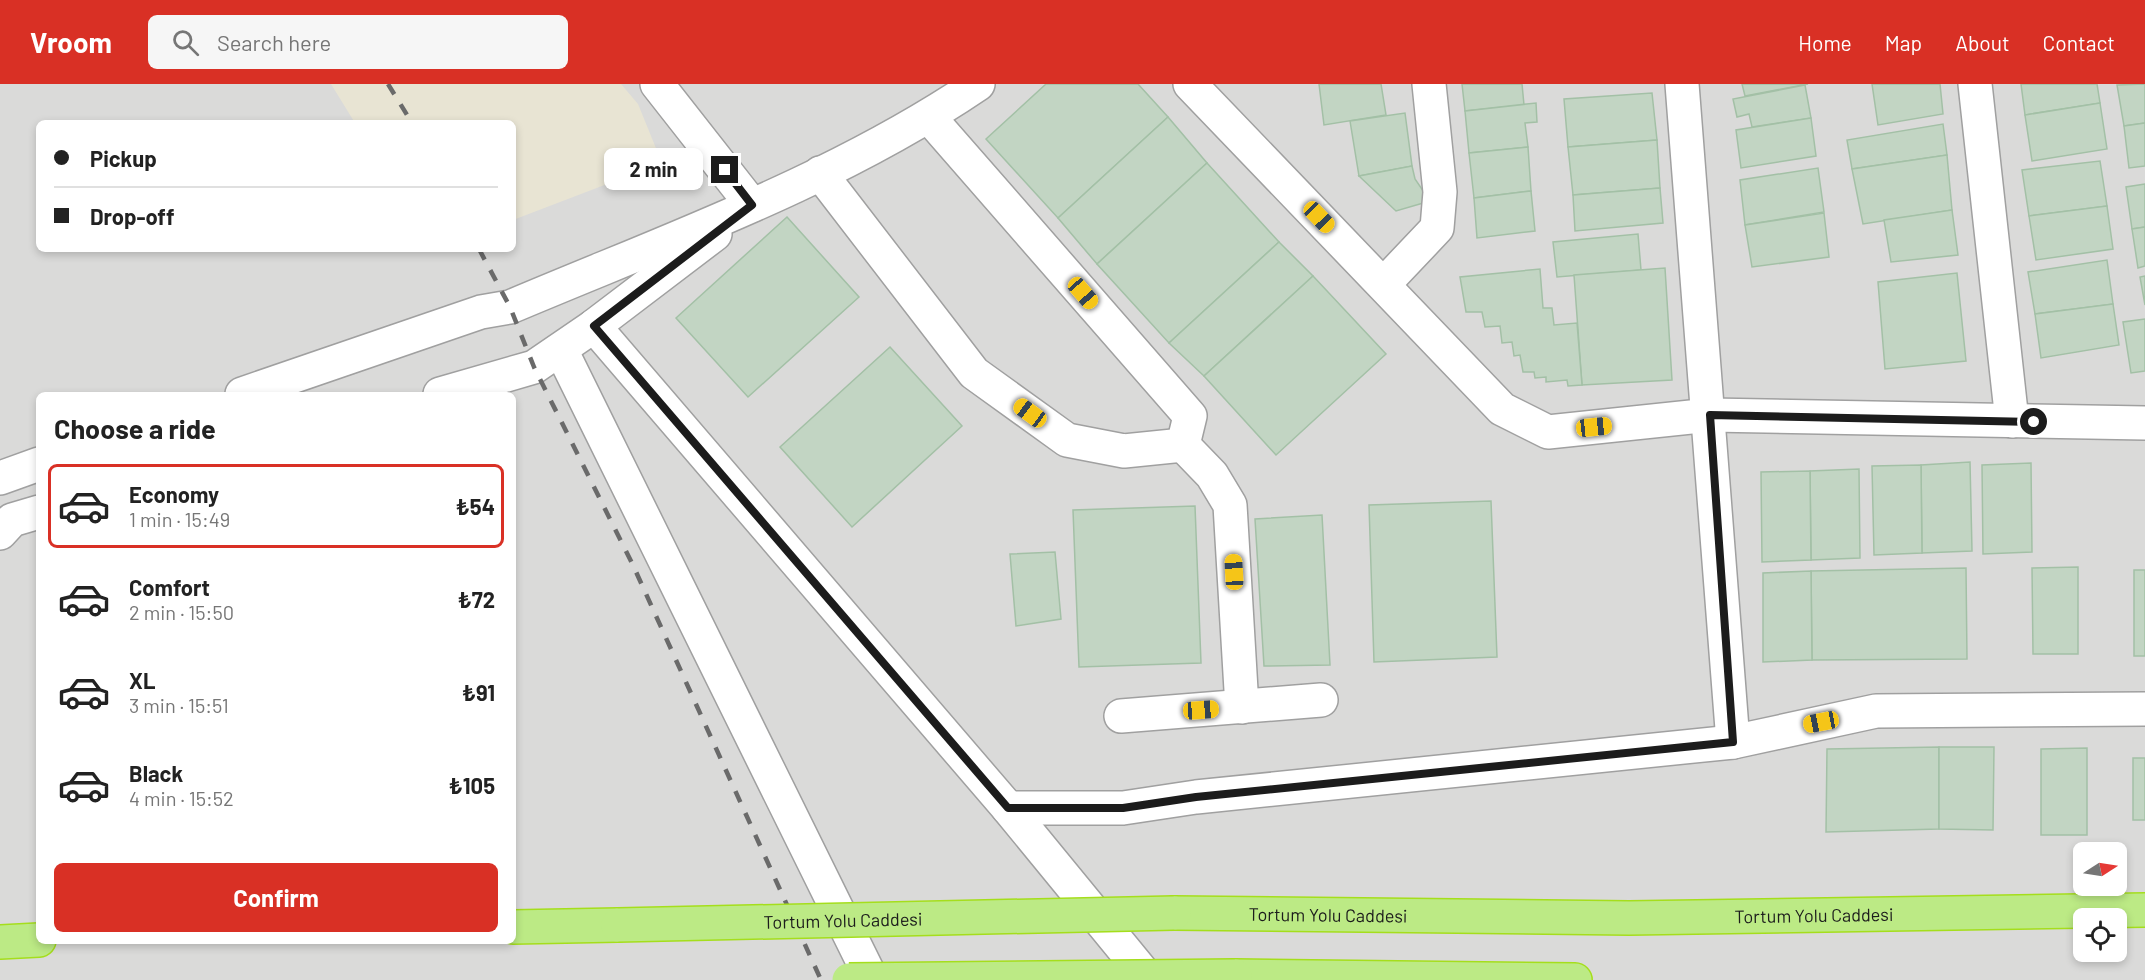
<!DOCTYPE html>
<html lang="en">
<head>
<meta charset="utf-8">
<style>
	:root { --surface:#fff; --page:#f6f6f6; --text:#222; --muted:#767676; --line:#e0e0e0; --accent:#d93025 }
	body { margin:0; font-family:Barlow,sans-serif; background:var(--page); color:var(--text); height:100vh; display:flex; flex-direction:column; font-size:22px; white-space:nowrap }
	* { box-sizing:border-box; margin:0 }
	p { font-size:20px; color:var(--muted) }
	.icon { flex:none; width:33px; height:33px; fill:none; stroke:currentColor; stroke-width:2; stroke-linecap:round; stroke-linejoin:round }
	.map { position:relative; flex:1; overflow:hidden }
	.drawer { position:absolute; left:36px; top:308px; width:480px; height:552px; display:flex; flex-direction:column; background:var(--surface); border-radius:9px; box-shadow:0 3px 9px #0003 }
	.drawer>* { flex:none }
	.top-card { position:absolute; left:36px; top:36px; width:480px; height:132px; border-radius:9px; box-shadow:0 3px 9px #0003; display:grid; align-content:center; height:132px; padding:0 18px; background:var(--surface) }
	.needle { width:39px; rotate:78deg }
	.controls { position:absolute; left:2073px; top:758px; display:grid; gap:12px }
	.controls a { display:grid; place-items:center; width:54px; height:54px; border-radius:9px; background:var(--surface); box-shadow:0 3px 9px #0003; font-size:30px }
	.end { position:absolute; width:27px; height:27px; margin:-14px; border:8px solid #1c1c1c; background:#fff; box-shadow:0 0 0 3px #fff }
	.from { border-radius:50% }
	.bubble { position:absolute; height:42px; border-radius:9px; background:var(--surface); box-shadow:0 3px 9px #0003; font-size:20px; font-weight:700; line-height:42px; text-align:center }
	.car { position:absolute; width:18px; height:36px; margin:-18px -9px; border-radius:8px; box-shadow:0 0 4px 2px #0007; background:linear-gradient(#f5c518 24%,#345 0 40%,#f5c518 0 76%,#345 0 86%,#f5c518 0) }
	.top-card b { display:flex; align-items:center; gap:21px; height:57px; font-size:22px }
	.top-card b+b { border-top:2px solid var(--line) }
	.top-card i { width:15px; height:15px; background:var(--text) }
	ul { padding:0; list-style:none }
	li { display:flex; align-items:center; gap:18px; height:84px; margin:0 12px 9px; padding:0 6px; border:3px solid transparent; border-radius:9px }
	li div { flex:1 }
	li b { display:block; font-size:22px }
	li em { font-style:normal; font-weight:700 }
	li.selected { border-color:var(--accent) }
	li>.icon { width:54px; height:54px; stroke-width:1.5 }
	h2 { padding:0 18px; font-size:27px; line-height:72px }
	.action { display:flex; gap:12px; margin-top:auto; padding:12px 18px }
	.action a { flex:1; height:69px; border-radius:9px; background:var(--accent); color:#fff; font-size:24px; font-weight:700; line-height:69px; text-align:center }
	header { display:flex; align-items:center; gap:36px; box-sizing:border-box; height:84px; padding:0 30px; background:var(--accent); color:#fff }
	header strong { font-size:28px }
	nav { display:flex; gap:33px; margin-inline-start:auto; font-size:21px }
	.search { width:420px; height:54px; background:var(--page); display:flex; align-items:center; gap:15px; box-sizing:border-box; padding:0 21px; border-radius:9px; color:var(--muted); font-size:22px }
	.map>svg:first-child { display:block }
	.residential { fill:#dadad9; fill-rule:evenodd }
	.industrial { fill:#e8e4d3 }
	.building { fill:#c2d5c3; stroke:#a3c0a6; stroke-width:1.5 }
	.lines { fill:none; stroke-linecap:round; stroke-linejoin:round }
	.minor-casing { stroke:#a0a0a0; stroke-width:36 }
	.highway-casing { stroke:#a5de1c; stroke-width:36 }
	.minor { stroke:#fff; stroke-width:33 }
	.highway { stroke:#bcea85; stroke-width:33 }
	.rail { stroke:#6a6a6a; stroke-width:4.5; stroke-dasharray:12 12; stroke-linecap:butt }
	.highway-bridge-casing { stroke:#a5de1c; stroke-width:36; stroke-linecap:butt }
	.highway-bridge { stroke:#bcea85; stroke-width:33 }
	.route { stroke:#1c1c1c; stroke-width:8 }
	.labels { text-anchor:middle; dominant-baseline:central; stroke-width:4.5; stroke-linejoin:round; paint-order:stroke }
	.street-label { font-size:18px; fill:#1c1c1c; stroke:#fff }
</style>
</head>
<body>
<header>
<strong>Vroom</strong>
<div class="search"><svg class="icon" aria-label="search" viewBox="0 0 24 24"><circle cx="10" cy="10" r="6"/><path d="M15 15l6 6"/></svg>Search here</div>
<nav><a>Home</a><a>Map</a><a>About</a><a>Contact</a></nav>
</header>
<div class="map">
<svg width="2145" height="896" viewBox="0 0 2145 896">
	<rect width="100%" height="100%" fill="#e1eee5"/>
	<path class="residential" d="M0,0H2145V896H0ZM39,39H513V165H39ZM39,310H513V856H39ZM2084,768H2116V801H2084ZM2084,834H2116V867H2084Z"/>
	<polygon class="industrial" points="331,0 621,0 638,20 662,79 513,136 513,39 355,39"/>
	<g class="building">
		<polygon points="1046,0 1138,0 1168,33 1058,134 986,55"/>
		<polygon points="1319,0 1381,0 1386,31 1324,41"/>
		<polygon points="1462,0 1522,0 1524,21 1465,27"/>
		<polygon points="1742,0 1808,0 1745,12"/>
		<polygon points="1872,0 1940,0 1943,30 1878,41"/>
		<polygon points="2021,0 2097,0 2100,19 2025,31"/>
		<polygon points="2145,0 2145,39 2124,42 2117,1"/>
		<polygon points="1805,1 1811,34 1752,43 1749,30 1737,33 1733,15"/>
		<polygon points="1652,9 1657,56 1568,63 1564,15"/>
		<polygon points="1536,19 1537,38 1525,39 1528,63 1469,69 1465,27"/>
		<polygon points="2100,19 2107,65 2032,77 2025,31"/>
		<polygon points="1405,29 1412,82 1359,92 1350,37"/>
		<polygon points="1168,33 1207,79 1097,180 1058,134"/>
		<polygon points="1811,34 1816,72 1741,84 1736,46"/>
		<polygon points="2145,39 2145,82 2129,84 2124,42"/>
		<polygon points="1943,40 1947,71 1852,85 1847,56"/>
		<polygon points="1657,56 1660,104 1573,111 1568,63"/>
		<polygon points="1528,63 1531,107 1474,114 1469,69"/>
		<polygon points="1947,71 1952,126 1863,140 1852,85"/>
		<polygon points="2100,77 2107,122 2029,132 2022,86"/>
		<polygon points="1207,79 1279,158 1169,259 1097,180"/>
		<polygon points="1412,82 1415,95 1430,117 1396,127 1359,92"/>
		<polygon points="1818,84 1824,128 1745,141 1740,96"/>
		<polygon points="2145,100 2145,143 2132,145 2126,103"/>
		<polygon points="1660,104 1663,139 1575,147 1573,111"/>
		<polygon points="1531,107 1535,147 1477,154 1474,114"/>
		<polygon points="2107,122 2113,165 2036,176 2029,132"/>
		<polygon points="1952,126 1958,171 1891,178 1884,136"/>
		<polygon points="1824,129 1829,173 1752,183 1745,141"/>
		<polygon points="787,133 859,213 748,313 676,234"/>
		<polygon points="2145,143 2145,182 2138,184 2132,145"/>
		<polygon points="1638,150 1641,186 1557,193 1553,158"/>
		<polygon points="1279,158 1313,192 1204,292 1169,259"/>
		<polygon points="2107,176 2113,220 2035,230 2028,188"/>
		<polygon points="1665,184 1672,296 1582,301 1574,191"/>
		<polygon points="1540,185 1543,224 1552,224 1554,241 1577,239 1582,301 1568,302 1567,296 1546,298 1546,293 1535,294 1534,288 1523,288 1520,271 1514,272 1512,258 1502,259 1500,242 1485,243 1482,228 1466,228 1460,193"/>
		<polygon points="1957,189 1966,277 1885,285 1878,198"/>
		<polygon points="1313,192 1386,270 1276,371 1204,292"/>
		<polygon points="2145,192 2145,221 2140,193"/>
		<polygon points="2113,220 2119,261 2041,274 2035,230"/>
		<polygon points="2145,235 2145,287 2131,289 2123,238"/>
		<polygon points="890,263 962,342 852,443 780,363"/>
		<polygon points="1970,378 1972,467 1922,469 1921,381"/>
		<polygon points="2031,379 2032,468 1983,470 1982,381"/>
		<polygon points="1921,381 1922,469 1874,471 1872,382"/>
		<polygon points="1859,385 1860,474 1811,476 1810,387"/>
		<polygon points="1810,387 1811,476 1762,478 1761,388"/>
		<polygon points="1491,417 1497,573 1374,578 1369,421"/>
		<polygon points="1195,422 1201,579 1079,583 1073,426"/>
		<polygon points="1322,431 1330,581 1264,582 1255,435"/>
		<polygon points="1055,468 1061,535 1016,542 1010,470"/>
		<polygon points="2078,483 2078,570 2033,570 2032,484"/>
		<polygon points="1966,484 1967,575 1812,576 1811,487"/>
		<rect x="2134" y="486" width="11" height="86"/>
		<polygon points="1811,487 1812,576 1763,578 1763,489"/>
		<polygon points="1939,663 1939,745 1826,748 1827,665"/>
		<polygon points="1939,663 1994,663 1993,746 1939,745"/>
		<polygon points="2087,664 2087,751 2041,751 2041,665"/>
		<rect x="2133" y="674" width="12" height="62"/>
	</g>
	<g class="lines">
		<g class="minor-casing">
			<g id="minor">
				<polyline points="657,0 752,121"/>
				<polyline points="1190,0 1502,325 1548,348 1710,331 2145,339"/>
				<polyline points="1682,0 1733,658"/>
				<polyline points="1975,0 2012,337"/>
				<polyline points="929,33 1190,332 1183,361"/>
				<polyline points="820,89 974,289 1067,356 1124,367 1183,361"/>
				<polyline points="1384,200 1437,144 1440,108 1429,0"/>
				<polyline points="594,242 1008,724 1149,896"/>
				<polyline points="561,266 872,896"/>
				<path d="M242,310L481,228L510,223C668,156 835,97 978,0"/>
				<polyline points="440,310 534,283 594,242 715,150"/>
				<polyline points="1183,361 1212,391 1230,421 1242,623"/>
				<polyline points="0,394 39,380"/>
				<polyline points="0,449 12,436 39,428"/>
				<polyline points="1121,632 1321,616"/>
				<polyline points="1008,724 1123,724 1196,713 1733,658 1876,627 2145,625"/>
			</g>
		</g>
		<g class="highway-casing">
			<g id="highway">
				<path id="s1" d="M1174,829L1629,834L2145,826"/>
				<polyline points="513,843 618,841"/>
				<polyline points="0,858 39,856"/>
				<polyline points="1235,892 1575,896"/>
			</g>
		</g>
		<use href="#minor" class="minor"/>
		<use href="#highway" class="highway"/>
		<g class="rail">
			<polyline points="388,0 412,39"/>
			<polyline points="479,165 510,223 534,283 632,479 821,896"/>
		</g>
		<g class="highway-bridge-casing">
			<g id="highway-bridge">
				<path id="s2" d="M618,841L1174,829"/>
				<polyline points="849,896 1235,892"/>
			</g>
		</g>
		<use href="#highway-bridge" class="highway-bridge"/>
	</g>
	<g class="lines">
		<polyline class="route" points="725,86 752,121 594,242 1008,724 1123,724 1196,713 1733,658 1710,331 2034,338"/>
	</g>
	<g class="labels">
		<g class="street-label">
			<text stroke="none"><textPath href="#s1" startOffset="640">Tortum Yolu Caddesi</textPath></text>
			<text stroke="none"><textPath href="#s1" startOffset="154">Tortum Yolu Caddesi</textPath></text>
			<text stroke="none"><textPath href="#s2" startOffset="225">Tortum Yolu Caddesi</textPath></text>
		</g>
	</g>
</svg>
<div class="controls">
<a><svg class="needle" viewBox="-14 -14 28 28"><path d="M0-13l5 13h-10z" fill="#e53935"/><path d="M0 13l5-13h-10z" fill="#767676"/></svg></a>
<a><svg class="icon" aria-label="locate" viewBox="0 0 24 24"><circle cx="12" cy="12" r="6"/><path d="M12 2v4M12 18v4M2 12h4M18 12h4"/></svg></a>
</div>
<i class="end from" style="left:2034px;top:338px"></i>
<i class="end" style="left:725px;top:86px"></i>
<div class="bubble" style="left:604px;top:64px;width:99px">2 min</div>
<i class="car" style="left:1319px;top:133px;rotate:136deg"></i>
<i class="car" style="left:1083px;top:209px;rotate:139deg"></i>
<i class="car" style="left:1030px;top:329px;rotate:306deg"></i>
<i class="car" style="left:1594px;top:343px;rotate:84deg"></i>
<i class="car" style="left:1234px;top:488px;rotate:357deg"></i>
<i class="car" style="left:1201px;top:626px;rotate:86deg"></i>
<i class="car" style="left:1821px;top:638px;rotate:259deg"></i>
<div class="top-card">
<b><i class="from"></i>Pickup</b>
<b><i></i>Drop-off</b>
</div>
<section class="drawer">
<h2>Choose a ride</h2>
<ul>
<li class="selected"><svg class="icon" aria-label="car" viewBox="0 0 24 24"><path d="M5 17H2v-5l4-1 3-4h7l3 4 3 1v5h-3M9 17h6M6 11h13"/><circle cx="7" cy="17" r="2"/><circle cx="17" cy="17" r="2"/></svg><div><b>Economy</b><p>1 min · 15:49</p></div><em>₺54</em></li>
<li><svg class="icon" aria-label="car" viewBox="0 0 24 24"><path d="M5 17H2v-5l4-1 3-4h7l3 4 3 1v5h-3M9 17h6M6 11h13"/><circle cx="7" cy="17" r="2"/><circle cx="17" cy="17" r="2"/></svg><div><b>Comfort</b><p>2 min · 15:50</p></div><em>₺72</em></li>
<li><svg class="icon" aria-label="car" viewBox="0 0 24 24"><path d="M5 17H2v-5l4-1 3-4h7l3 4 3 1v5h-3M9 17h6M6 11h13"/><circle cx="7" cy="17" r="2"/><circle cx="17" cy="17" r="2"/></svg><div><b>XL</b><p>3 min · 15:51</p></div><em>₺91</em></li>
<li><svg class="icon" aria-label="car" viewBox="0 0 24 24"><path d="M5 17H2v-5l4-1 3-4h7l3 4 3 1v5h-3M9 17h6M6 11h13"/><circle cx="7" cy="17" r="2"/><circle cx="17" cy="17" r="2"/></svg><div><b>Black</b><p>4 min · 15:52</p></div><em>₺105</em></li>
</ul>
<div class="action"><a>Confirm</a></div>
</section>
</div>
</body>
</html>
